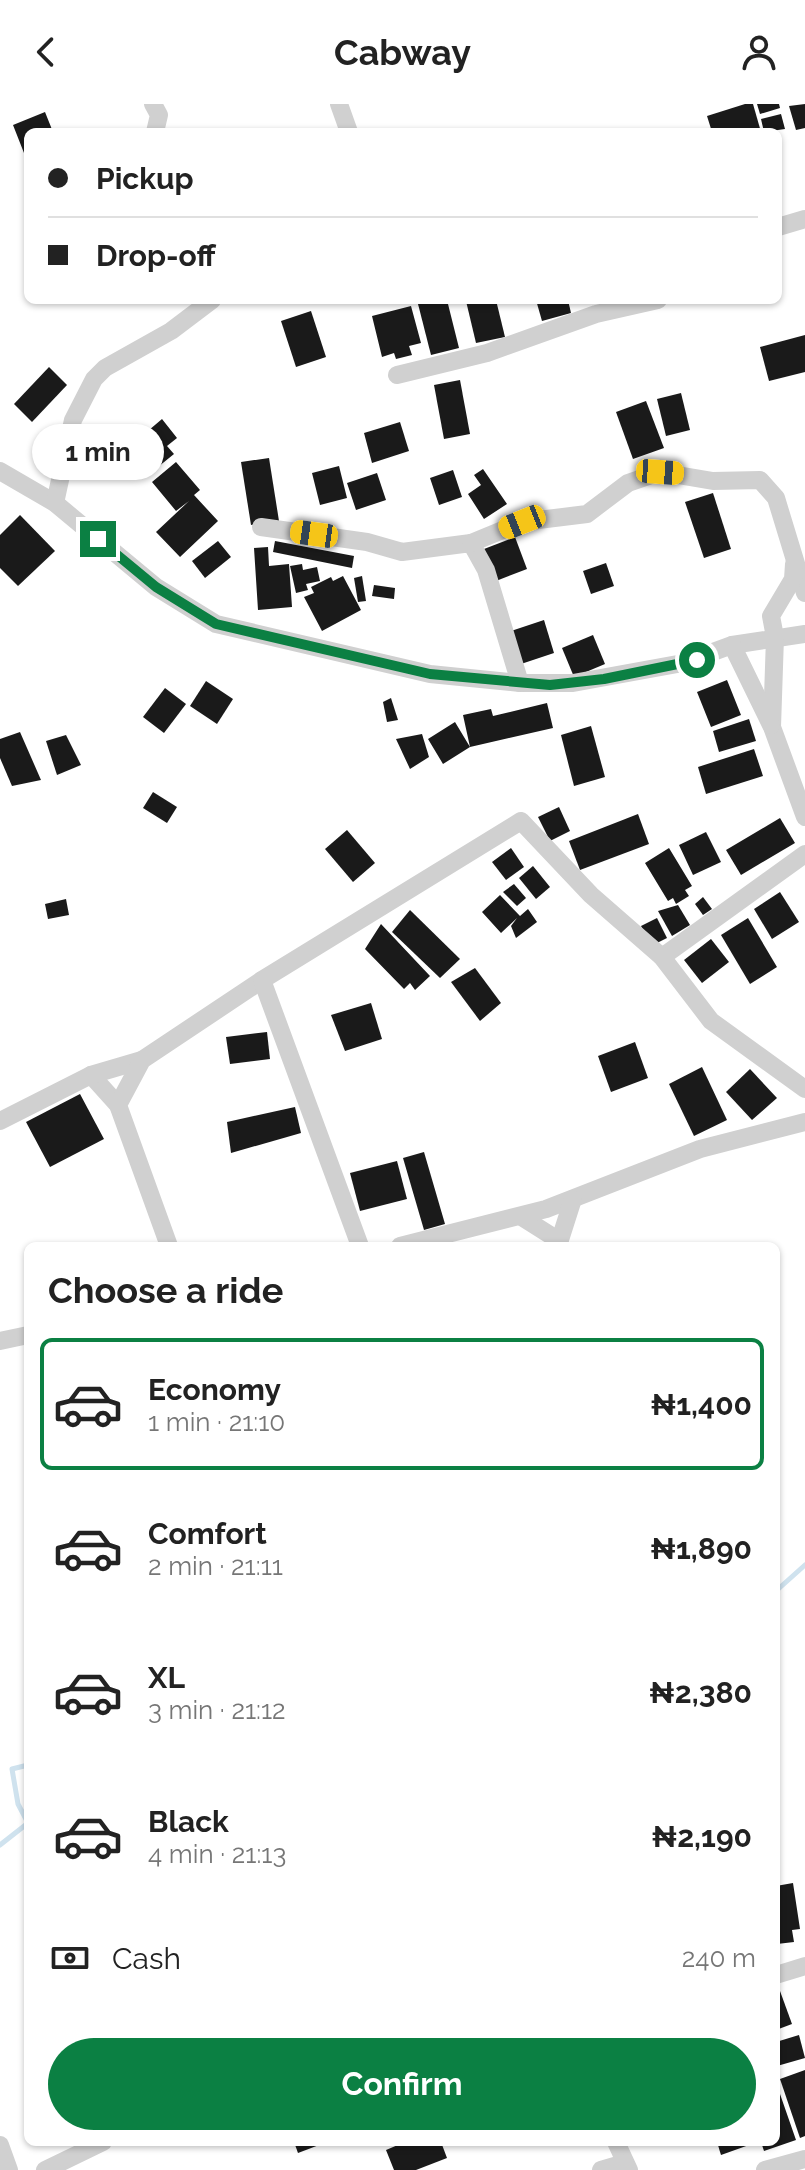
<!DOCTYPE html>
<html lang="en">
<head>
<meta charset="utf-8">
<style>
	:root { --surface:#fff; --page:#f2f2f2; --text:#222; --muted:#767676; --line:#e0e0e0; --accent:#0b8043 }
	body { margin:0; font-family:Raleway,sans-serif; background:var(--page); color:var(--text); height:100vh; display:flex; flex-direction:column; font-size:30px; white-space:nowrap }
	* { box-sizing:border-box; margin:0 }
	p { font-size:26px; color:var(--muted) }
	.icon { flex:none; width:44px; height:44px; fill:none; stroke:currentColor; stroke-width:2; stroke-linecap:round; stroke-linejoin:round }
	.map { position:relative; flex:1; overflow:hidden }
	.side { position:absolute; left:24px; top:1138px; width:756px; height:904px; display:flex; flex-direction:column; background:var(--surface); border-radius:12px; box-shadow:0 2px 6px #0004 }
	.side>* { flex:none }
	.banner { position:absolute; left:24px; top:24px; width:758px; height:176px; border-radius:12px; box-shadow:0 2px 6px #0004; display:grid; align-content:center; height:176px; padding:0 24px; background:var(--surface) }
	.end { position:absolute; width:36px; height:36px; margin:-18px; border:10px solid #0b8043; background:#fff; box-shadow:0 0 0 4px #fff }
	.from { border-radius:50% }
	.bubble { position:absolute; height:56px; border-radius:28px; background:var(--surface); box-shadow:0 2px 6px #0004; font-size:26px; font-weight:700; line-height:56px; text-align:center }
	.car { position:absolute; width:24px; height:48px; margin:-24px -12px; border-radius:10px; box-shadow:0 0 6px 2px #0007; background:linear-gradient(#f5c518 24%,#345 0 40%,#f5c518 0 76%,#345 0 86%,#f5c518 0) }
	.banner b { display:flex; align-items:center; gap:28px; height:76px; font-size:30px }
	.banner b+b { border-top:2px solid var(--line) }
	.banner i { width:20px; height:20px; background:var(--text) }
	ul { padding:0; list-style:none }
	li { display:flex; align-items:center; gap:24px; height:132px; margin:0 16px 12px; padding:0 8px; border:4px solid transparent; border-radius:12px }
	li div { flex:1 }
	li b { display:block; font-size:30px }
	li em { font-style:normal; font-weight:700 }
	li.current { border-color:var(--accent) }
	li>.icon { width:72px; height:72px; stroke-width:1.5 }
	h2 { padding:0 24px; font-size:36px; line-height:96px }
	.pay { display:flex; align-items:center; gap:20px; height:88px; padding:0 24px; font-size:30px }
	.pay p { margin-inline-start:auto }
	.button { display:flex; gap:16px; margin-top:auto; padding:16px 24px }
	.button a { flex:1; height:92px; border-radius:48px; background:var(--accent); color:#fff; font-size:32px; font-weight:700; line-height:92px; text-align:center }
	header { display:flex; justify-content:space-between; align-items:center; height:104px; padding:0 24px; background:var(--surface); font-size:36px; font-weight:700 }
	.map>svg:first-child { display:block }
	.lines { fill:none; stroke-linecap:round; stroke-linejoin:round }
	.stream { stroke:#cfe2ee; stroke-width:5 }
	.building { fill:#1a1a1a }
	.minor { stroke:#d0d0d0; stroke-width:18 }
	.route { stroke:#0b8043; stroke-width:10 }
</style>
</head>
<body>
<header><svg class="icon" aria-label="back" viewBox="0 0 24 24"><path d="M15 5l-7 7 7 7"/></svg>Cabway<svg class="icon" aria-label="person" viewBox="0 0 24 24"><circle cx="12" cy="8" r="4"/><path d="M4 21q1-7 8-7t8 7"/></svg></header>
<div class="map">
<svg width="805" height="2066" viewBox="0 0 805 2066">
	<rect width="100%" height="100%" fill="#fff"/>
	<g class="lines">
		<g class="stream">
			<polyline points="776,1487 805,1461"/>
			<polyline points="0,1741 28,1719 18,1700 12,1665 28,1661"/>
		</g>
	</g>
	<g class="building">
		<polygon points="745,0 753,0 761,28 712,28 707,12"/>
		<polygon points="757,0 779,0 780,4 760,10"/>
		<polygon points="805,0 805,24 796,26 789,2"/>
		<polygon points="45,8 53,28 28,28 28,48 24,49 13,21"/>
		<polygon points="781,10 785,25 764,28 761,15"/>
		<polygon points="417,196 447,196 459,244 431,251"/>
		<polygon points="471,196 496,196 505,233 476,239 466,197"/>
		<polygon points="536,196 568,196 571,209 542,217"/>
		<polygon points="411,202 421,239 409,242 412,251 396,255 394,249 382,253 372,212"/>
		<polygon points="311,207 326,253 296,263 281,217"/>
		<polygon points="805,231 805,268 769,277 760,243"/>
		<polygon points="49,263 67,281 32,318 14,300"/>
		<polygon points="460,276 470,330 444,335 434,281"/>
		<polygon points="681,289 690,326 666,332 657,295"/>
		<polygon points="646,297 664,344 633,355 616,308"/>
		<polygon points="162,315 177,334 167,342 174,350 148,371 134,355 150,342 142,332"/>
		<polygon points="400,318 409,347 372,359 364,329"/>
		<polygon points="269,354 279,417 251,421 241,358"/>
		<polygon points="176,358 200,386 194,391 218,417 180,453 156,428 189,397 176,407 152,378"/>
		<polygon points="339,362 347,394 320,401 312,369"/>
		<polygon points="483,365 507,400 484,415 468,390 481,381 474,371"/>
		<polygon points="453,366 462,393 439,401 430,374"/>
		<polygon points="377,369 386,396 356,406 347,379"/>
		<polygon points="713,389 731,445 704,454 685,398"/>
		<polygon points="20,411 55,447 18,482 0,464 0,431"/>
		<polygon points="515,433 527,465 496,477 484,445"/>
		<polygon points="218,437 231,453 205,474 192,457"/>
		<polygon points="275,437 354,452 352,464 273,448"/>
		<polygon points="268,443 269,462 289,460 292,503 258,506 254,444"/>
		<polygon points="606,459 614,482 591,490 583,467"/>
		<polygon points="302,460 303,466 317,463 320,477 306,480 308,486 296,489 290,462"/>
		<polygon points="343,472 361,506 322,527 304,493 314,489 311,483 331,473 333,477"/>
		<polygon points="362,472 366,497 358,498 354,474"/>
		<polygon points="374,481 395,484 394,495 372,492"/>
		<polygon points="544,516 554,549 521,560 511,527"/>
		<polygon points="593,531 605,560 574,573 562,544"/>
		<polygon points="727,576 741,611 711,623 697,588"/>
		<polygon points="206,577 233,595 217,620 190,602"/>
		<polygon points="165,584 186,600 164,629 143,613"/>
		<polygon points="391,594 398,616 387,618 383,598"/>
		<polygon points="547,599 553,624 470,643 443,660 428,635 455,618 470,643 463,611 491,605 493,612"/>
		<polygon points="749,615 756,637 719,648 713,627"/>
		<polygon points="591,622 605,673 574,682 561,631"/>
		<polygon points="20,628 41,676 12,682 0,654 0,635"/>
		<polygon points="422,630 429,653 410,665 396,635"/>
		<polygon points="66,631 81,661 57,671 46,637"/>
		<polygon points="754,645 763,672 706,690 698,663"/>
		<polygon points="153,688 177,703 167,719 143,704"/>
		<polygon points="559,703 570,727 550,737 538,713"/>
		<polygon points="638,710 649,740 580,766 569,737"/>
		<polygon points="780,714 795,739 741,771 726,746"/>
		<polygon points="347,726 375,759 353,778 325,745"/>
		<polygon points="706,728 721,758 693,771 679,741"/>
		<polygon points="511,744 524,763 506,776 492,758"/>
		<polygon points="669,744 692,782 685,786 689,792 676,800 673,794 668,797 645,759"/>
		<polygon points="533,762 550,783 536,795 519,774"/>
		<polygon points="514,780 526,794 517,802 503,788"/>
		<polygon points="780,788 799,818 772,835 754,805"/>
		<polygon points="500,791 520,812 528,805 537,818 516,834 511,822 517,814 501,829 482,808"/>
		<polygon points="703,793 712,805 703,811 695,800"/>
		<polygon points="66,795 69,811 48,815 45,800"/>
		<polygon points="678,801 690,821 672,832 658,807"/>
		<polygon points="410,806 460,855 440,874 392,828"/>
		<polygon points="657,814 667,834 651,842 641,822"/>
		<polygon points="748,814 777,863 750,880 721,831"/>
		<polygon points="381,820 430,872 415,886 410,879 404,885 365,845"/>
		<polygon points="711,835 729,858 702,879 684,856"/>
		<polygon points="475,864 501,899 480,917 451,878"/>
		<polygon points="371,899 382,935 345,947 331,911"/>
		<polygon points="267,928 270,955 230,960 226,933"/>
		<polygon points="635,938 648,974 611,988 598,952"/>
		<polygon points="702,963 727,1016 694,1032 669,980"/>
		<polygon points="750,965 777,994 752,1016 726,988"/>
		<polygon points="80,990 104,1035 50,1063 26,1018"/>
		<polygon points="295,1003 301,1029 231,1049 227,1018"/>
		<polygon points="424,1048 445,1120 424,1126 403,1054"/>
		<polygon points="397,1057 407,1095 360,1107 350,1069"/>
		<polygon points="793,1779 800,1825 792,1826 794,1838 777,1840 776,1782"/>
		<polygon points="776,1876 792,1920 776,1926"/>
		<polygon points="799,1931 805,1954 777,1962 776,1938"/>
		<polygon points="805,1966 805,2032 800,2034 780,1975"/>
		<polygon points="780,1990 796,2036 764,2047 761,2038 776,2038 776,1992"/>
		<polygon points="294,2038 327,2038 298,2049"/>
		<polygon points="405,2038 441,2038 447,2054 416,2066 394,2066 386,2046"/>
		<polygon points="717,2038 748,2038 749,2041 721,2051"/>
	</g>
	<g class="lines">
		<g class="minor">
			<polyline points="153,0 159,11 155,28"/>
			<polyline points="339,0 349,28"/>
			<polyline points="778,123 805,115"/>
			<polyline points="397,271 487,249 596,210 658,196"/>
			<polyline points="0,367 55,399 156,483 216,520 430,570 520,579 573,579 683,559 732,541 805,530"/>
			<polyline points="55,399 73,316 94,275 105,264 171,227 212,196"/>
			<polyline points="261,423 367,438 402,448 471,439 486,466 520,579"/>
			<polyline points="471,439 522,418 587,410 628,379 660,368 713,377 760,376 776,394 805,489"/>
			<polyline points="794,460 793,475 771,512 775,533 772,623 805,713"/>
			<polyline points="732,541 771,621"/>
			<polyline points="662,853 805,750"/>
			<polyline points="91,971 118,1001"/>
			<polyline points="0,1017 91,971 142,956"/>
			<polyline points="520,1112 558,1136"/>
			<polyline points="169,1142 118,1001 142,956 262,876"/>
			<polyline points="360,1142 262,876 521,717 591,791 662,853 711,917 805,985"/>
			<polyline points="400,1142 546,1105 700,1045 805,1018"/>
			<polyline points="558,1142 573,1095"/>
			<polyline points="0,1237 28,1231"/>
			<polyline points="776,1871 805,1862"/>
			<polyline points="616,2038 629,2066"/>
			<polyline points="0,2041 9,2066"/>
			<polyline points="45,2066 103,2038"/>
			<polyline points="601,2066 625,2059"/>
			<polyline points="765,2066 805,2055"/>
		</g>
	</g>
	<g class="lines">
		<polyline class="route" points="98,435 156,483 216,520 430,570 550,581 604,575 697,556"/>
	</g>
</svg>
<i class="end from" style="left:697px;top:556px"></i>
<i class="end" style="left:98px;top:435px"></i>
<div class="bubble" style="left:32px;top:320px;width:132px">1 min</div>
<i class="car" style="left:660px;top:368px;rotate:94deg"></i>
<i class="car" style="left:522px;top:418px;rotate:248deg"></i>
<i class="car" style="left:314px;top:430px;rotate:278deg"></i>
<div class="banner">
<b><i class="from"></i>Pickup</b>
<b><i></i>Drop-off</b>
</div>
<section class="side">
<h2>Choose a ride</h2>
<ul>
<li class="current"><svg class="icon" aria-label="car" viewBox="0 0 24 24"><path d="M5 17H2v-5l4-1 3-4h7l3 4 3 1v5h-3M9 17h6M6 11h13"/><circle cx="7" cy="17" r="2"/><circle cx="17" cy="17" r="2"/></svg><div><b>Economy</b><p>1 min · 21:10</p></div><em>₦1,400</em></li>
<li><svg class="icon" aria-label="car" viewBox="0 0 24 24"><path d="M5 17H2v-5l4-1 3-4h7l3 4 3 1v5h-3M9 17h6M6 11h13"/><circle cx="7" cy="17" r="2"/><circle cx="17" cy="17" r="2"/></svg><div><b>Comfort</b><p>2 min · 21:11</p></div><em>₦1,890</em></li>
<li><svg class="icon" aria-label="car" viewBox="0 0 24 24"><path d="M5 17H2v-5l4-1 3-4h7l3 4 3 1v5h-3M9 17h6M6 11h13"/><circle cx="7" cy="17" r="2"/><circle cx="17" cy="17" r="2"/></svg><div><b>XL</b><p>3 min · 21:12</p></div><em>₦2,380</em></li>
<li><svg class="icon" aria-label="car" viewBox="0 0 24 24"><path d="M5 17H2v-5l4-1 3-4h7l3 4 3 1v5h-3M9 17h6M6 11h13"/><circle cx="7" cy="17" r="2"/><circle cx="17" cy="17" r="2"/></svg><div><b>Black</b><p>4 min · 21:13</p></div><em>₦2,190</em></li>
</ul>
<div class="pay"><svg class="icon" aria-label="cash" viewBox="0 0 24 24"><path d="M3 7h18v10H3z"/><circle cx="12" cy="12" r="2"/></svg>Cash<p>240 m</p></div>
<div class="button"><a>Confirm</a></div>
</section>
</div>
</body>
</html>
